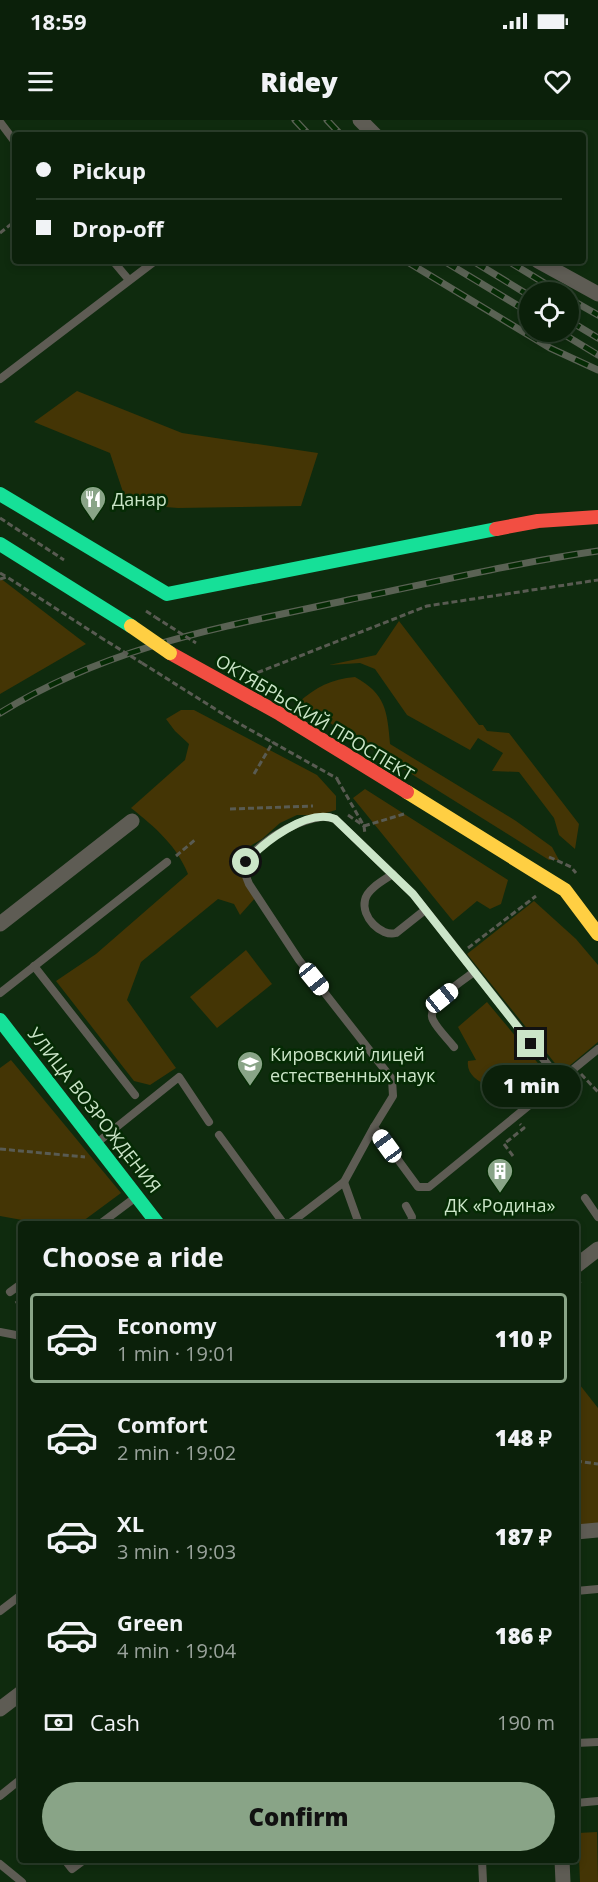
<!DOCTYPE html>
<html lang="en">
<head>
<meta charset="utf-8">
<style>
	:root { --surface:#0b200a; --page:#192d18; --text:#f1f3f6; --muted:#9aa39c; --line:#2b3e2b; --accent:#89a487 }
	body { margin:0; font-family:"Open Sans",sans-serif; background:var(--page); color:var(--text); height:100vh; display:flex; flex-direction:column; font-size:22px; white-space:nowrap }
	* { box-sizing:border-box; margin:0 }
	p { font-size:20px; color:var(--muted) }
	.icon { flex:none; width:33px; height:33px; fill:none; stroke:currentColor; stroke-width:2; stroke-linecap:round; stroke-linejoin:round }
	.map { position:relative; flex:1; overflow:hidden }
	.panel { position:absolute; left:18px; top:1101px; width:561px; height:642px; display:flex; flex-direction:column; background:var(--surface); border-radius:6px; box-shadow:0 3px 9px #0003,0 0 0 2px var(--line) }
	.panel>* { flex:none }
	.top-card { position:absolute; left:12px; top:12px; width:574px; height:132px; border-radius:6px; box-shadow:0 3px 9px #0003,0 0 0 2px var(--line); display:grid; align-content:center; height:132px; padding:0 24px; background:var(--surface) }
	.fabs { position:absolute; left:519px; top:162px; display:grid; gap:12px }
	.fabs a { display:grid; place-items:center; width:60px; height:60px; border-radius:50%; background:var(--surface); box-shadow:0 3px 9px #0003,0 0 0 2px var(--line); font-size:30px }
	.end { position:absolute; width:27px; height:27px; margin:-14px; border:8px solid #cbe5c8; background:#111; box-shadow:0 0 0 3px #111 }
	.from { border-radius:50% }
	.bubble { position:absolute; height:42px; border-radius:21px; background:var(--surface); box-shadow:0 3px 9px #0003,0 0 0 2px var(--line); font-size:20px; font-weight:800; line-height:42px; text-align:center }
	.car { position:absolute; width:18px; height:36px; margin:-18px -9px; border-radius:8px; box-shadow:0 0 4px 2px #0007; background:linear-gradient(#fff 24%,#345 0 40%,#fff 0 76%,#345 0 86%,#fff 0) }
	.top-card b { display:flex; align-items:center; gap:21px; height:57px; font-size:22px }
	.top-card b+b { border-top:2px solid var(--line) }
	.top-card i { width:15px; height:15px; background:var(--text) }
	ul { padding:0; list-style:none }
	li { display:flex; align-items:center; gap:18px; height:90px; margin:0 12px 9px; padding:0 12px; border:3px solid transparent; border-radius:6px }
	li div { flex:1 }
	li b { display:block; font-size:22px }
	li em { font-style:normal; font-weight:800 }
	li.active { border-color:var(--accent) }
	li>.icon { width:54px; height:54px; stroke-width:1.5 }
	h2 { padding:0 24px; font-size:27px; line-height:72px }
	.pay { display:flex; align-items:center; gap:15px; height:66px; padding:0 24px; font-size:22px }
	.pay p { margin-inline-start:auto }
	.cta { display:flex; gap:12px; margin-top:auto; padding:12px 24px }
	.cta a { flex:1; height:69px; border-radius:36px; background:var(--accent); color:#111; font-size:24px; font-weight:800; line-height:69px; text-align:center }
	.status { display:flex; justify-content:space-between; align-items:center; height:42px; padding:0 30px; background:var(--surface); direction:ltr }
	.status svg { height:16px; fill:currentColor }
	header { display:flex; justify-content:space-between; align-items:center; height:78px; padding:0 24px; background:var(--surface); font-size:27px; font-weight:800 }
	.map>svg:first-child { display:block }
	.green { fill:#443505 }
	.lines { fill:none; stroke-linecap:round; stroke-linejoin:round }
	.path { stroke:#595b52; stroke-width:3; stroke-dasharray:6 3; stroke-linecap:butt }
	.lane { stroke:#5e5c54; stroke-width:8 }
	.street { stroke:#5e5c54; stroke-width:15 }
	.fast { stroke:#16e098; stroke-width:14 }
	.slow { stroke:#ffcf43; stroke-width:14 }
	.jam { stroke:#f24e42; stroke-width:14 }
	.rail-casing { stroke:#5a6254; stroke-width:7 }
	.rail { stroke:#052b04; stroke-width:4.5; stroke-dasharray:14; stroke-linecap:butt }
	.path-bridge { stroke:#595b52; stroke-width:3; stroke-dasharray:6 3; stroke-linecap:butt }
	.slow-bridge { stroke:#ffcf43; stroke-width:14 }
	.route { stroke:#cbe5c8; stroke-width:8 }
	.labels { text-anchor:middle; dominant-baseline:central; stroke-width:5; stroke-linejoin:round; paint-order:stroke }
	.poi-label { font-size:18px; fill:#cbe5c8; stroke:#052b04; text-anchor:start }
	.street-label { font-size:18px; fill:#cbe5c8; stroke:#052b04 }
</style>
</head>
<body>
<div class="status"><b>18:59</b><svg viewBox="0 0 49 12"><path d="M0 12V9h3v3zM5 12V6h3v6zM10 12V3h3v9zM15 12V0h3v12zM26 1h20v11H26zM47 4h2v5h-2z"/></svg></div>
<header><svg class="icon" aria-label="menu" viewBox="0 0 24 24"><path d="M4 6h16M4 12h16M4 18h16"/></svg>Ridey<svg class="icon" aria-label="heart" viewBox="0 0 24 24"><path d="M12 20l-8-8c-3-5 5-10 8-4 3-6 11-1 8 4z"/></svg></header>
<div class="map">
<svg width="598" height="1762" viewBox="0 0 598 1762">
	<rect width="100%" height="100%" fill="#0f2b0e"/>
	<g class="green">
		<polygon points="77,271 182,313 318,333 301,386 178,388 127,384 110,333 34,302"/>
		<polygon points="0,458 86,524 0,574"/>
		<polygon points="399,501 479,605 483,605 487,611 509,613 579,704 575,729 559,715 554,698 519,652 492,651 503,633 478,618 470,630 407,595 375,549 360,543 329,545 376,535"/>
		<path d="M355,557C386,574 387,591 390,624L516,701L552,727L559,740H549L298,583C316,567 331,559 355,557Z"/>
		<path d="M181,590H194L317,655L336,676V690L319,695H297L280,703L262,719L232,737L256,777L240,795L234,784L218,779L141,842L127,880L176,948L150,965L134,961L56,861L96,834L188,754C177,726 155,707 131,688L185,640L189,624L175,611L166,599Z"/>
		<polygon points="365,669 508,760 501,784 490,789 477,781 453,801 353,678"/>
		<polygon points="534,781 576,819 598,845 598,922 562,952 467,834"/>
		<polygon points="246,830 272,864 217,908 190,877"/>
		<path d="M487,882L552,960L535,974L510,946L488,965C477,962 466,953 468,941L476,940L458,907Z"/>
		<polygon points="11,940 121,1073 79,1104 22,1104 22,1100 0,1096 0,948"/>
		<polygon points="576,1260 598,1288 598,1410 576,1412"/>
		<polygon points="597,1712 598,1762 580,1762 578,1713"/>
	</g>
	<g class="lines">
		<g class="path">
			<polyline points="0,113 15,101"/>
			<polyline points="0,398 64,440"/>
			<polyline points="0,453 7,457"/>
			<polyline points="0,459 7,457 100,517"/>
			<polyline points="146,491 155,497"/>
			<polyline points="142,543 231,599 338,659"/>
			<polyline points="249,556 427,486 598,460"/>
			<polyline points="254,654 273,622"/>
			<polyline points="337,659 364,706 365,714"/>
			<polyline points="230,689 313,686"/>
			<polyline points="348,695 364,706"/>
			<polyline points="364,706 404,694"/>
			<polyline points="176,736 196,719"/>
			<polyline points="549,737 571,747 576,753"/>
			<polyline points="468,828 536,776"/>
			<polyline points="581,954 598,972"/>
			<polyline points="0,1029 85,1037"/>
			<polyline points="513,1036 504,1024 524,1008 520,1004"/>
			<polyline points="576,1119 577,1121"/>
			<polyline points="576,1165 582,1160"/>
			<polyline points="16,1181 21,1189"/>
			<polyline points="576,1341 598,1344"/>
		</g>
		<g class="lane">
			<polyline points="0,2 15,22"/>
			<polyline points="113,141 129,160"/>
			<polyline points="0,259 155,141"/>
			<path d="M393,754C384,760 367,769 365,780C361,797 381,817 396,813L425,790"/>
			<polyline points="34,846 135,975"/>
			<polyline points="0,873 167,742"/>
			<path d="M454,927C448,919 438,910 433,900C425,884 462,861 474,852"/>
			<path d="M560,960L413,774L335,699C312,689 258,721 246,742C242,749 246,756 249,764L299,840L392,959L393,976L374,1007L418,1067H429L598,929"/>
			<polyline points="219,1015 284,1104"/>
			<polyline points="98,1022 179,957 209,1002"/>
			<polyline points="344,1062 374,1007"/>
			<polyline points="585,1078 598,1097"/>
			<polyline points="406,1086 412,1097 411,1104"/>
			<polyline points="100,1104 136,1077"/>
			<polyline points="289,1104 344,1062 359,1104"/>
			<polyline points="10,1172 21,1164"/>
			<polyline points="0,1212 21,1216"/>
			<polyline points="576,1471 598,1469"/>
			<polyline points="0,1491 21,1475"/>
			<polyline points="576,1623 598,1622"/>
			<polyline points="0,1676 21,1659"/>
			<polyline points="576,1683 598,1681"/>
			<polyline points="65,1740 72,1749 84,1740"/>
			<polyline points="482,1740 483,1762"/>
			<polyline points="0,1744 22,1762"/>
		</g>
		<g class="street">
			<polyline points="360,0 375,15"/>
			<polyline points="538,141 598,174"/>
			<polyline points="0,804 132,701"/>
			<polyline points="576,1146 598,1129"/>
			<polyline points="576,1412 598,1410"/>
			<polyline points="0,1589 21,1573"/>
			<polyline points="562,1740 563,1762"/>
		</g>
		<g class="fast">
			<polyline points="0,374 167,474 496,409"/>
			<polyline points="0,424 131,506"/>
			<polyline points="0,900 158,1104"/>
		</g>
		<polyline class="slow" points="407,672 565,770 598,814"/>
		<g class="jam">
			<polyline points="496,409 538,401 598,397"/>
			<polyline points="170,533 280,594 407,672"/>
		</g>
		<g class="rail-casing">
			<g id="rail">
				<polyline points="295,0 309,15"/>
				<polyline points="327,0 341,15"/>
				<polyline points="406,141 550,228 598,250"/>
				<polyline points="444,141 530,193"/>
				<polyline points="473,141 530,176"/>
				<polyline points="508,141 559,172"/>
				<polyline points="568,178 598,195"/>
				<polyline points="568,200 598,218"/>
				<polyline points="560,212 598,235"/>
				<path d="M0,593C111,525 223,507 348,480C431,463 514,443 598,431"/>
			</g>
		</g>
		<use href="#rail" class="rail"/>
		<g class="path-bridge">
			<polyline points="155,497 196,523"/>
			<polyline points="100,517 142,543"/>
		</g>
		<polyline class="slow-bridge" points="131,506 170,533"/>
	</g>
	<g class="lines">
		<path class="route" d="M246,742C263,723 307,688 335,699L413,774L531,924"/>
	</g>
	<defs>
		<g id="restaurant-pin" transform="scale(1.35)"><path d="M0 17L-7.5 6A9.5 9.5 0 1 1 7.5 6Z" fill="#89a487" stroke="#052b04"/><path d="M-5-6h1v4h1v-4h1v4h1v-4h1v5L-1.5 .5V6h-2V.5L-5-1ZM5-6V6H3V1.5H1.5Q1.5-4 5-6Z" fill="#fff"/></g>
		<g id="school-pin" transform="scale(1.35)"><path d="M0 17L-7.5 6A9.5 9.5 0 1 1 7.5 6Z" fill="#89a487" stroke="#052b04"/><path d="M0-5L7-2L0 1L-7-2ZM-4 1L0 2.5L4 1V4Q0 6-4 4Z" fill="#fff"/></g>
		<g id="building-pin" transform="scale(1.35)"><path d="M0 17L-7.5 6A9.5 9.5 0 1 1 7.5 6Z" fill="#89a487" stroke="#052b04"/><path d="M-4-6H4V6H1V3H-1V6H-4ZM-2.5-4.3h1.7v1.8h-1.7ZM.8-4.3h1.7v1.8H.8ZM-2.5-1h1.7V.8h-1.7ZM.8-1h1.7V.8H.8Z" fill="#fff"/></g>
	</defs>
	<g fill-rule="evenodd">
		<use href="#restaurant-pin" x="93" y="379"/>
		<use href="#school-pin" x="250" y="944"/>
		<use href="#building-pin" x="500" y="1051"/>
	</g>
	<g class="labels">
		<g class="poi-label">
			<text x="112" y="379">Данар</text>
			<text x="270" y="934">Кировский лицей<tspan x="270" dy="21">естественных наук</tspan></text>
			<text x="500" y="1085" text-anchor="middle">ДК «Родина»</text>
		</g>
		<g class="street-label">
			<text transform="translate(315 597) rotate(31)">ОКТЯБРЬСКИЙ ПРОСПЕКТ</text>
			<text transform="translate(95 990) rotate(52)">УЛИЦА ВОЗРОЖДЕНИЯ</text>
		</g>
	</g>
</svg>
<div class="fabs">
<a><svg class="icon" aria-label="locate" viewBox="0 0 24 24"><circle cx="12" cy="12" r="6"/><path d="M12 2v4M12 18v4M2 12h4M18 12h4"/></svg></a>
</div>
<i class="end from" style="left:246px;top:742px"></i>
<i class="end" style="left:531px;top:924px"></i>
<div class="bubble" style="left:482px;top:945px;width:99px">1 min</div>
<i class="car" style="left:314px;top:859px;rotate:141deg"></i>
<i class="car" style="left:442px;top:878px;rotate:51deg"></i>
<i class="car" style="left:387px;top:1026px;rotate:324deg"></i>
<div class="top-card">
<b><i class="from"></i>Pickup</b>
<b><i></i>Drop-off</b>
</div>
<section class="panel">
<h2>Choose a ride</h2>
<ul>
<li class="active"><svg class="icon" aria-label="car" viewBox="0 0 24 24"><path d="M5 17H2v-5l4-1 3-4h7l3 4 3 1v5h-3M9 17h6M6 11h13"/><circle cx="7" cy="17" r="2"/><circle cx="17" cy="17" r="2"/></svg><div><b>Economy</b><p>1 min · 19:01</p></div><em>110 ₽</em></li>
<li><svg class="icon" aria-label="car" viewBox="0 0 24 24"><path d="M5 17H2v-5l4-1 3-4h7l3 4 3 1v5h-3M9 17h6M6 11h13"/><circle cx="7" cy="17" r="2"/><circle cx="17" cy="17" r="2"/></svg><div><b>Comfort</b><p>2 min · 19:02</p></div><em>148 ₽</em></li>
<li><svg class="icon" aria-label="car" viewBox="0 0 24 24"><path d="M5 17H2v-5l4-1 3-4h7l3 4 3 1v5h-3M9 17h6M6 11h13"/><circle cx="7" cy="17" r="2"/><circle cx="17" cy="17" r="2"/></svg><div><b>XL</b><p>3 min · 19:03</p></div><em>187 ₽</em></li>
<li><svg class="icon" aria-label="car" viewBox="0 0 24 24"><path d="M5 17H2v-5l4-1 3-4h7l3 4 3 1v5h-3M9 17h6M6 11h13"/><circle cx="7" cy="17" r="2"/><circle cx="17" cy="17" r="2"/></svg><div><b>Green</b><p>4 min · 19:04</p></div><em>186 ₽</em></li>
</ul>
<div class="pay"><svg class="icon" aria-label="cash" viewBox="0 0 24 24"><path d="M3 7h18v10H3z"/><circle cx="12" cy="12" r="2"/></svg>Cash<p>190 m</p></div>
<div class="cta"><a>Confirm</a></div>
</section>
</div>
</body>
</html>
